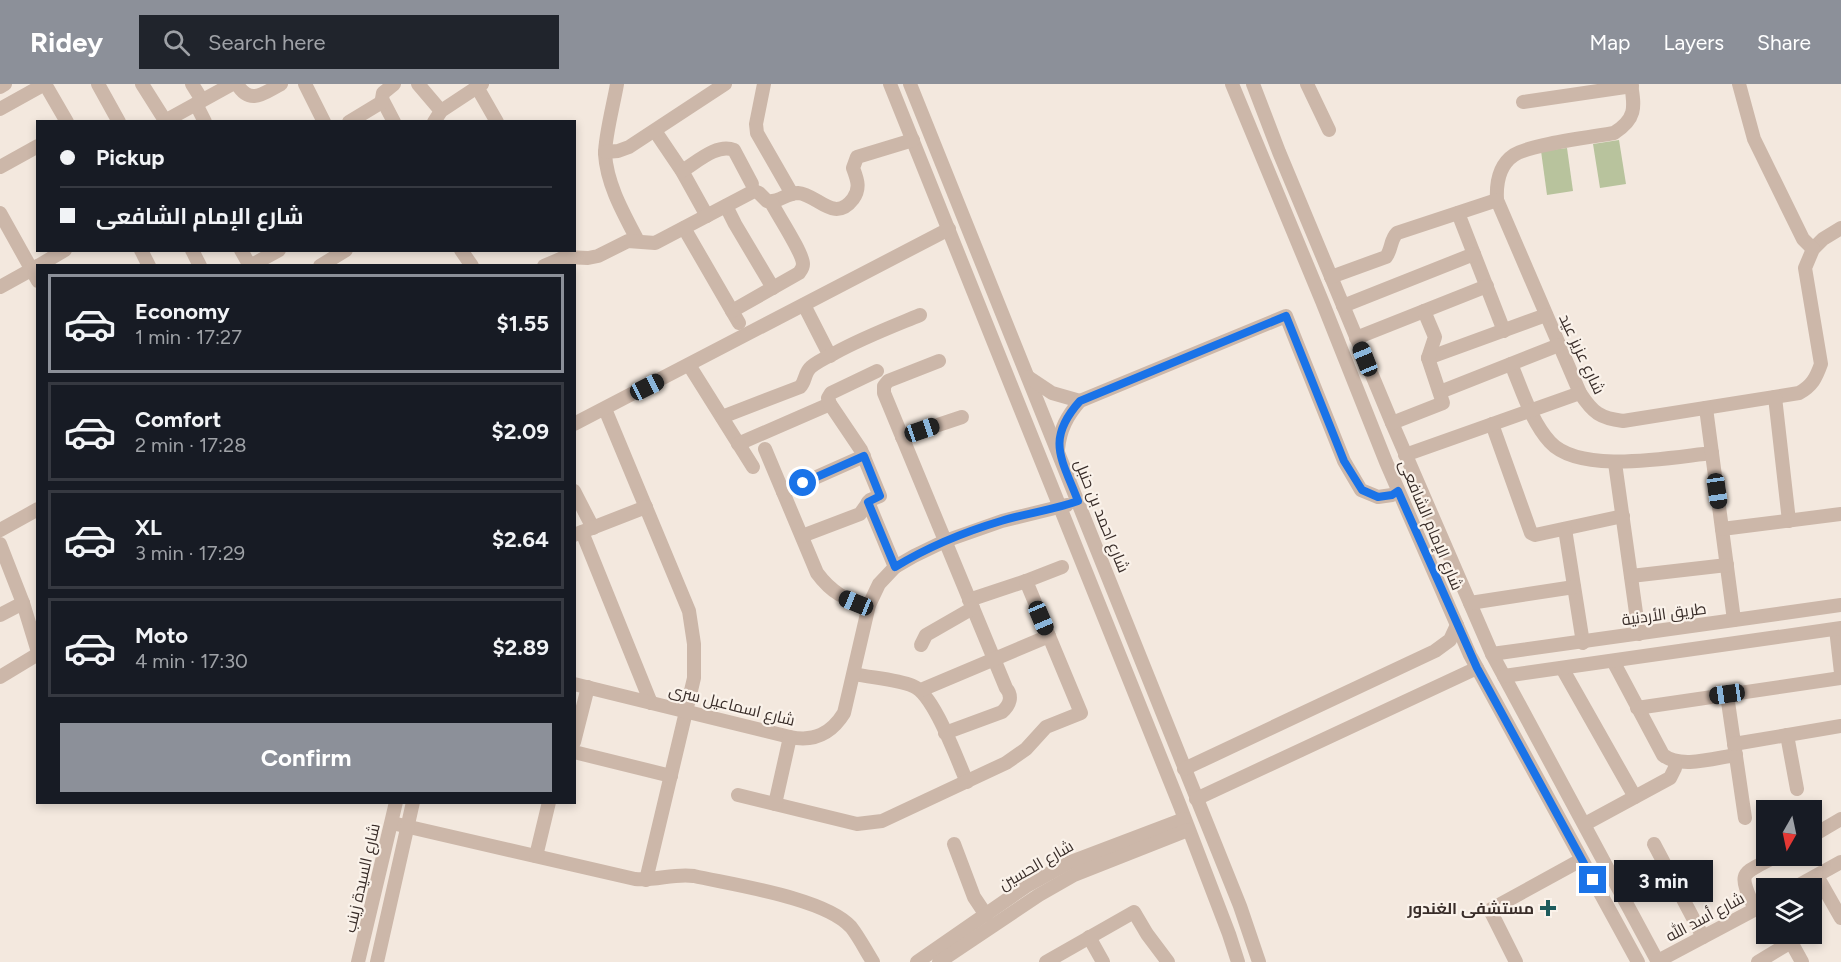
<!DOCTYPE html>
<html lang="en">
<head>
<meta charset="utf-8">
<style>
	:root { --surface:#171b24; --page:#20242c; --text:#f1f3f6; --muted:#9ea1a6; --line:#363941; --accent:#8c9099 }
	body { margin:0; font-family:Figtree,Cairo,sans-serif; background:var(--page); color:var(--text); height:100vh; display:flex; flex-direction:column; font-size:22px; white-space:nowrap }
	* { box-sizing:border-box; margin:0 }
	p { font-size:20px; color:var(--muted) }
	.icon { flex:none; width:33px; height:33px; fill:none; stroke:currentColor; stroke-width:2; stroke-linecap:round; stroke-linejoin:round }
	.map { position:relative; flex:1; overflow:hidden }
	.side { position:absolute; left:36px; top:180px; width:540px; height:540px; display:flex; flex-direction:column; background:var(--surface); border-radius:0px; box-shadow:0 3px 9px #0003 }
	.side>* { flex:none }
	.banner { position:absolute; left:36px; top:36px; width:540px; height:132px; border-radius:0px; box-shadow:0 3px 9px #0003; display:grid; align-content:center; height:132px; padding:0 24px; background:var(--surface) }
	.needle { width:39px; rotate:189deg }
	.fabs { position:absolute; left:1756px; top:716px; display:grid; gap:12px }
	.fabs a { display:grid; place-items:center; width:66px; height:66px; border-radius:0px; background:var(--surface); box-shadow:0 3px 9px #0003; font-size:30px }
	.end { position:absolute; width:27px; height:27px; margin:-14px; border:8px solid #1a73e8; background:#fff; box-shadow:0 0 0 3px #fff }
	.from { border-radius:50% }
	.bubble { position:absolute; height:42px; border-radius:0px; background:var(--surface); box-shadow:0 3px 9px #0003; font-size:20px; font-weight:700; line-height:42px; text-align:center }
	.car { position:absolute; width:18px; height:36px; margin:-18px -9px; border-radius:8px; box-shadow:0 0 4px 2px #0007; background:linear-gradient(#222 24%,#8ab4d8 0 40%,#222 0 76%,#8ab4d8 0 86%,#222 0) }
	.banner b { display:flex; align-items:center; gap:21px; height:57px; font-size:22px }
	.banner b+b { border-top:2px solid var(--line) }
	.banner i { width:15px; height:15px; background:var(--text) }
	ul { padding:10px 0 0; list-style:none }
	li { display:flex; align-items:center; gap:18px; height:99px; margin:0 12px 9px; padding:0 12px; border:3px solid var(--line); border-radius:0px }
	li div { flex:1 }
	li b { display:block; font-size:22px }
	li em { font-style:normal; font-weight:700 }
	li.active { border-color:var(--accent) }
	li>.icon { width:54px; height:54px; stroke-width:1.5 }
	.primary-button { display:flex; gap:12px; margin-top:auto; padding:12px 24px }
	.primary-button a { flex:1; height:69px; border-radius:0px; background:var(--accent); color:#fff; font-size:24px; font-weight:700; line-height:69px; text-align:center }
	header { display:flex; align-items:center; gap:36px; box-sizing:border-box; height:84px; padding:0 30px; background:var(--accent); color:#fff }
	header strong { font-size:28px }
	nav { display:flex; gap:33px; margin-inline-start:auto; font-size:21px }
	.search { width:420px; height:54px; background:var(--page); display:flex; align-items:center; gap:15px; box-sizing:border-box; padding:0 21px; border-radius:0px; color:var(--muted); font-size:22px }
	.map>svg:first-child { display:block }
	.green { fill:#b8c39d }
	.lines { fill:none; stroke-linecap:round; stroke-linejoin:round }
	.minor { stroke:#ccb7a9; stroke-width:14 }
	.route { stroke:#1a73e8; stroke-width:8 }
	.poi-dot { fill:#1d5b5c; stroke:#faf2ea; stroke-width:2 }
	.labels { text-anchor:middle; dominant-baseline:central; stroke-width:4.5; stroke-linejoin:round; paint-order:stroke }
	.street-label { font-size:16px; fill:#392d29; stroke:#faf2ea }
	.poi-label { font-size:16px; font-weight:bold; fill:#392d29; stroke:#faf2ea; text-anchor:end }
</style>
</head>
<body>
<header>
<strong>Ridey</strong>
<div class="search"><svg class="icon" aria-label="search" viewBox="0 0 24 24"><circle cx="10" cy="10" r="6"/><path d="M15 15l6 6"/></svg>Search here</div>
<nav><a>Map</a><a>Layers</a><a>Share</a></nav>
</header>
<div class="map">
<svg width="1841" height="878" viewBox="0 0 1841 878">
	<rect width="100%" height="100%" fill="#f3e8de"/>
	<g class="green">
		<polygon points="1619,56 1626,100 1600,104 1593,60"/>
		<polygon points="1567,64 1573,107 1547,111 1541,67"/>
	</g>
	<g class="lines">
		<g class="minor">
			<polyline points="45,0 67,38"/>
			<polyline points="98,0 119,38"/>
			<polyline points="142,0 166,38"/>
			<polyline points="192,0 202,16"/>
			<path d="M237,0C250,22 264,9 281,0"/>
			<polyline points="305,0 324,38"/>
			<polyline points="394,0 383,9 382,15 394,38"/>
			<polyline points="418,0 441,27"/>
			<path d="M617,0C614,18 605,52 605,70C607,101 624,130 638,157"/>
			<polyline points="764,0 756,40 757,49 792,110"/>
			<polyline points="890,0 1180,722 1229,850 1238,878"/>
			<polyline points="910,0 1240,822 1259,878"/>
			<polyline points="1232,0 1322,217 1386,378 1470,571 1638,878"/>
			<polyline points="1253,0 1279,68 1392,339 1492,570 1658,878"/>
			<polyline points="1307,0 1329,46"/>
			<path d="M1631,0C1635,24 1636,35 1614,49C1592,53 1531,60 1514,71C1499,81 1496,98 1497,116L1580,309C1593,329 1600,334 1623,337L1799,309C1812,302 1816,294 1821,280L1805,184L1813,165L1823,155L1841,144"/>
			<polyline points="1739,0 1754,55 1803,155 1813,165"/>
			<polyline points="0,3 5,0"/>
			<polyline points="477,3 497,38"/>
			<polyline points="1523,18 1632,2"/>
			<polyline points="196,20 205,38"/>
			<polyline points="0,25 45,0"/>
			<polyline points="165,37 232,0"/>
			<polyline points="349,38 382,18"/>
			<polyline points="434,38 441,27 482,0"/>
			<polyline points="655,47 682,87 707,132"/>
			<polyline points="605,68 618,67 629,63 725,0"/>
			<polyline points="0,83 38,62"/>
			<path d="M682,87C697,78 717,59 734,66L752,100"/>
			<polyline points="726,122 735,140 773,204"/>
			<polyline points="0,129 38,197"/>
			<polyline points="1458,129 1504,247"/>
			<polyline points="684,144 739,239"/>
			<polyline points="141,166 149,182"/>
			<polyline points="192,166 200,182"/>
			<polyline points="241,166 250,182 279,166"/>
			<polyline points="461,166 472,182"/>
			<polyline points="38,182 65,166"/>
			<polyline points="320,182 346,166"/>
			<path d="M544,182L565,173L588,174L598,172L628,157L655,159L754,107L759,109L767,117C779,119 786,109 798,109C817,110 834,140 853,115C861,104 857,95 853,84L857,73L913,56"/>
			<path d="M1331,193L1386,173C1392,165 1390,156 1397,149L1497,116"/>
			<polyline points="0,203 38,182"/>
			<polyline points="804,221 830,272"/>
			<polyline points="1343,222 1474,170"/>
			<path d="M732,227L799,189C801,186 803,184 803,180C803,169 777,130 771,118"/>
			<polyline points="1356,254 1487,202"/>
			<polyline points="1428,274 1546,231"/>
			<path d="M939,277L888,297L884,302V309L1006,604C1013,612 1010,621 1002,628L945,649"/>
			<path d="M1511,280C1522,306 1531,337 1550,358C1580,391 1672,373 1712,369"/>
			<polyline points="689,281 753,383"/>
			<polyline points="1028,293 1052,309 1080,317"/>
			<polyline points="1440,308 1559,261"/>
			<polyline points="1775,313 1789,437"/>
			<polyline points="1706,324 1734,536"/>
			<polyline points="605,325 689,527 694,560 694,594 646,796"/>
			<path d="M722,333L800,303C806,297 804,289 811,283C818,277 827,273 835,269C862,254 891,243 920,231"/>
			<polyline points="1392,339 1443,319 1428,274 1435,253 1424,227"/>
			<polyline points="574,340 949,145"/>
			<polyline points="1492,340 1531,449 1535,451 1623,432"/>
			<polyline points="902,353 962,333"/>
			<polyline points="738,360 830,320"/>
			<path d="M765,365L817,489C831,508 846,517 869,521"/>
			<path d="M1058,365C1060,345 1067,332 1080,317L1286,232L1344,377L1361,406L1378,413L1392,411L1398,407"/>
			<polyline points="1405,371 1580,309"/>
			<polyline points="1615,379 1639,550"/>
			<polyline points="574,407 593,444"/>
			<polyline points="783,408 864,372"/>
			<polyline points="868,418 895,483"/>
			<polyline points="1565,445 1583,559"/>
			<polyline points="1722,445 1841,430"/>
			<polyline points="0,446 38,425"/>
			<polyline points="582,448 651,619"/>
			<polyline points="574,451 646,423"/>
			<polyline points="802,452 860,430 870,416 880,412 861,366 830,320 828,314 831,309 877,287"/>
			<polyline points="0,460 23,519 38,568"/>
			<polyline points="1631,492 1727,481"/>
			<polyline points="969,516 1026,497 1062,483"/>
			<polyline points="1470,519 1574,503"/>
			<polyline points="0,531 23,519"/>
			<polyline points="1836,545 1841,589"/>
			<polyline points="921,561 926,551 973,524"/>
			<polyline points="1492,570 1841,521"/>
			<path d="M1613,577L1663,671C1680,685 1715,674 1736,671"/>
			<polyline points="1562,584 1635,713"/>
			<path d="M854,590C873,594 896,595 913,602C934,610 957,676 967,698"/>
			<polyline points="1504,592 1841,544"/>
			<polyline points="0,593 38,570"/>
			<path d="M574,600L790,653C814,658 831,650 844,629L869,521L879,500L895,483L914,472L945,457L1002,437L1067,421"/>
			<polyline points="921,606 1049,552"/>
			<polyline points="1727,611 1745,734"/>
			<polyline points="1637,624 1841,594"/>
			<polyline points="1787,651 1797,705"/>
			<polyline points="574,658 588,603"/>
			<polyline points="1734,660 1841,642"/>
			<polyline points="574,668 671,692"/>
			<polyline points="1184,685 1435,567 1450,556 1457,541"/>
			<polyline points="738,711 857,740 882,737 1006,679 1026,665 1046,643 1081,629 1026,497"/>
			<polyline points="1196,715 1477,584"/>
			<polyline points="775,720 790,653"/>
			<path d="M392,739L635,795C656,797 674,789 694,792C734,801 825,814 851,843C859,853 866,867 873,878"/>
			<polyline points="1585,740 1670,694 1675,684 1675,678"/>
			<polyline points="1812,752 1841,735"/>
			<polyline points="954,760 974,813 986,831"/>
			<polyline points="1654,760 1703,853"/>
			<polyline points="536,772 549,718"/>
			<polyline points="1817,792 1841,834"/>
			<polyline points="1794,804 1841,778"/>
			<path d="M1755,825C1736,785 1742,791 1778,771"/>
			<polyline points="1786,849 1802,878"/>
			<polyline points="1089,853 1103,878"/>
			<polyline points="1658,877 1767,819"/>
			<polyline points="358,878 396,718"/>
			<polyline points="377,878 413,718"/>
			<polyline points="917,878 1028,801 1068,779 1184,735"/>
			<polyline points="939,878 1039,811 1074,791 1188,746"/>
			<polyline points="1046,878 1134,828 1147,850 1168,878"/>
			<polyline points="1516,878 1490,826 1581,776"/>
			<polyline points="1758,878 1791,858"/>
		</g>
	</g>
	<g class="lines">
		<path class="route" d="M803,399L864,372L880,412L868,418L895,483C928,463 964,448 1001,437C1027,429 1053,426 1078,417C1062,375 1045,356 1080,317L1286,232L1344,377L1362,406L1378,413L1392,411L1398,407L1477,584L1593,796"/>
	</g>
	<path class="poi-dot" d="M1545 815h6v6h6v6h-6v6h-6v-6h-6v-6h6z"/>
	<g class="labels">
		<g class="street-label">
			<text transform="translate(1582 270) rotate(65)">شارع عزيز عيد</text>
			<text transform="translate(1102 432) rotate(68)">شارع احمد بن حنبل</text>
			<text transform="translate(1431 441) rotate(67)">شارع الإمام الشافعى</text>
			<text transform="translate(1664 530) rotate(-8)">طريق الأردنية</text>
			<text transform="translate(732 621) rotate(14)">شارع اسماعيل سرى</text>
			<text transform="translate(1036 781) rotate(-30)">شارع الحسين</text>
			<text transform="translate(362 794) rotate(-77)">شارع السيدة زينب</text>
			<text transform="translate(1705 833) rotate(-28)">شارع أسد الله</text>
		</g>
		<g class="poi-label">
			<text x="1534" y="824">مستشفى الغندور</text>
		</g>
	</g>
</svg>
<div class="fabs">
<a><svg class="needle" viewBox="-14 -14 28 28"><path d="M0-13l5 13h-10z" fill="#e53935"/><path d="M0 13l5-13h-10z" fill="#9ea1a6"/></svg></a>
<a><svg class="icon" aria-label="layers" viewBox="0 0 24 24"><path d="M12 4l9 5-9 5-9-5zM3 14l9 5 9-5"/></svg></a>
</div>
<i class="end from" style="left:803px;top:399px"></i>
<i class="end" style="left:1593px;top:796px"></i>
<div class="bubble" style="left:1614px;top:776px;width:99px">3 min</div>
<i class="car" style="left:1365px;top:275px;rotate:338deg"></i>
<i class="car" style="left:647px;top:303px;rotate:63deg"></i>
<i class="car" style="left:922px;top:346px;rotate:71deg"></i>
<i class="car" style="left:1717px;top:407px;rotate:172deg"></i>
<i class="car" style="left:856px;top:519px;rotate:292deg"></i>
<i class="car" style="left:1041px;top:534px;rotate:157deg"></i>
<i class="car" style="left:1727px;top:610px;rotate:262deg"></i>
<div class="banner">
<b><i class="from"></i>Pickup</b>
<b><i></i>شارع الإمام الشافعى</b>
</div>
<section class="side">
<ul>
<li class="active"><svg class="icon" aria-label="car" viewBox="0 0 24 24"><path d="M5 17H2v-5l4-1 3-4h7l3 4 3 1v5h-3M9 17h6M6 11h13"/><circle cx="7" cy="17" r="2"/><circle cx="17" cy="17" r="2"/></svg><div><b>Economy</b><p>1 min · 17:27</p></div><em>$1.55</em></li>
<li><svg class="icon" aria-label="car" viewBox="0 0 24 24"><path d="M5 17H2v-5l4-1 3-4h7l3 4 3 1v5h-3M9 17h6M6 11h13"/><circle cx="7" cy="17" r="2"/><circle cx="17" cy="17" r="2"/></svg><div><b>Comfort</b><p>2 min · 17:28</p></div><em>$2.09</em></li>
<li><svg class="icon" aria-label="car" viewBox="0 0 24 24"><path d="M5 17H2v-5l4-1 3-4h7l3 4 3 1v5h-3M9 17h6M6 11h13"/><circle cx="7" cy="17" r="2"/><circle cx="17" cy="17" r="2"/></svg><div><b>XL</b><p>3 min · 17:29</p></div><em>$2.64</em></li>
<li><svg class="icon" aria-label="car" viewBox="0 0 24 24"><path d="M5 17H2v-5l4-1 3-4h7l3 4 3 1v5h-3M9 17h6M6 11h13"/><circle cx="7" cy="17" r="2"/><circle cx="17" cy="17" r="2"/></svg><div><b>Moto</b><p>4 min · 17:30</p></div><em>$2.89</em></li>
</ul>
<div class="primary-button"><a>Confirm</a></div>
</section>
</div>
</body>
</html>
